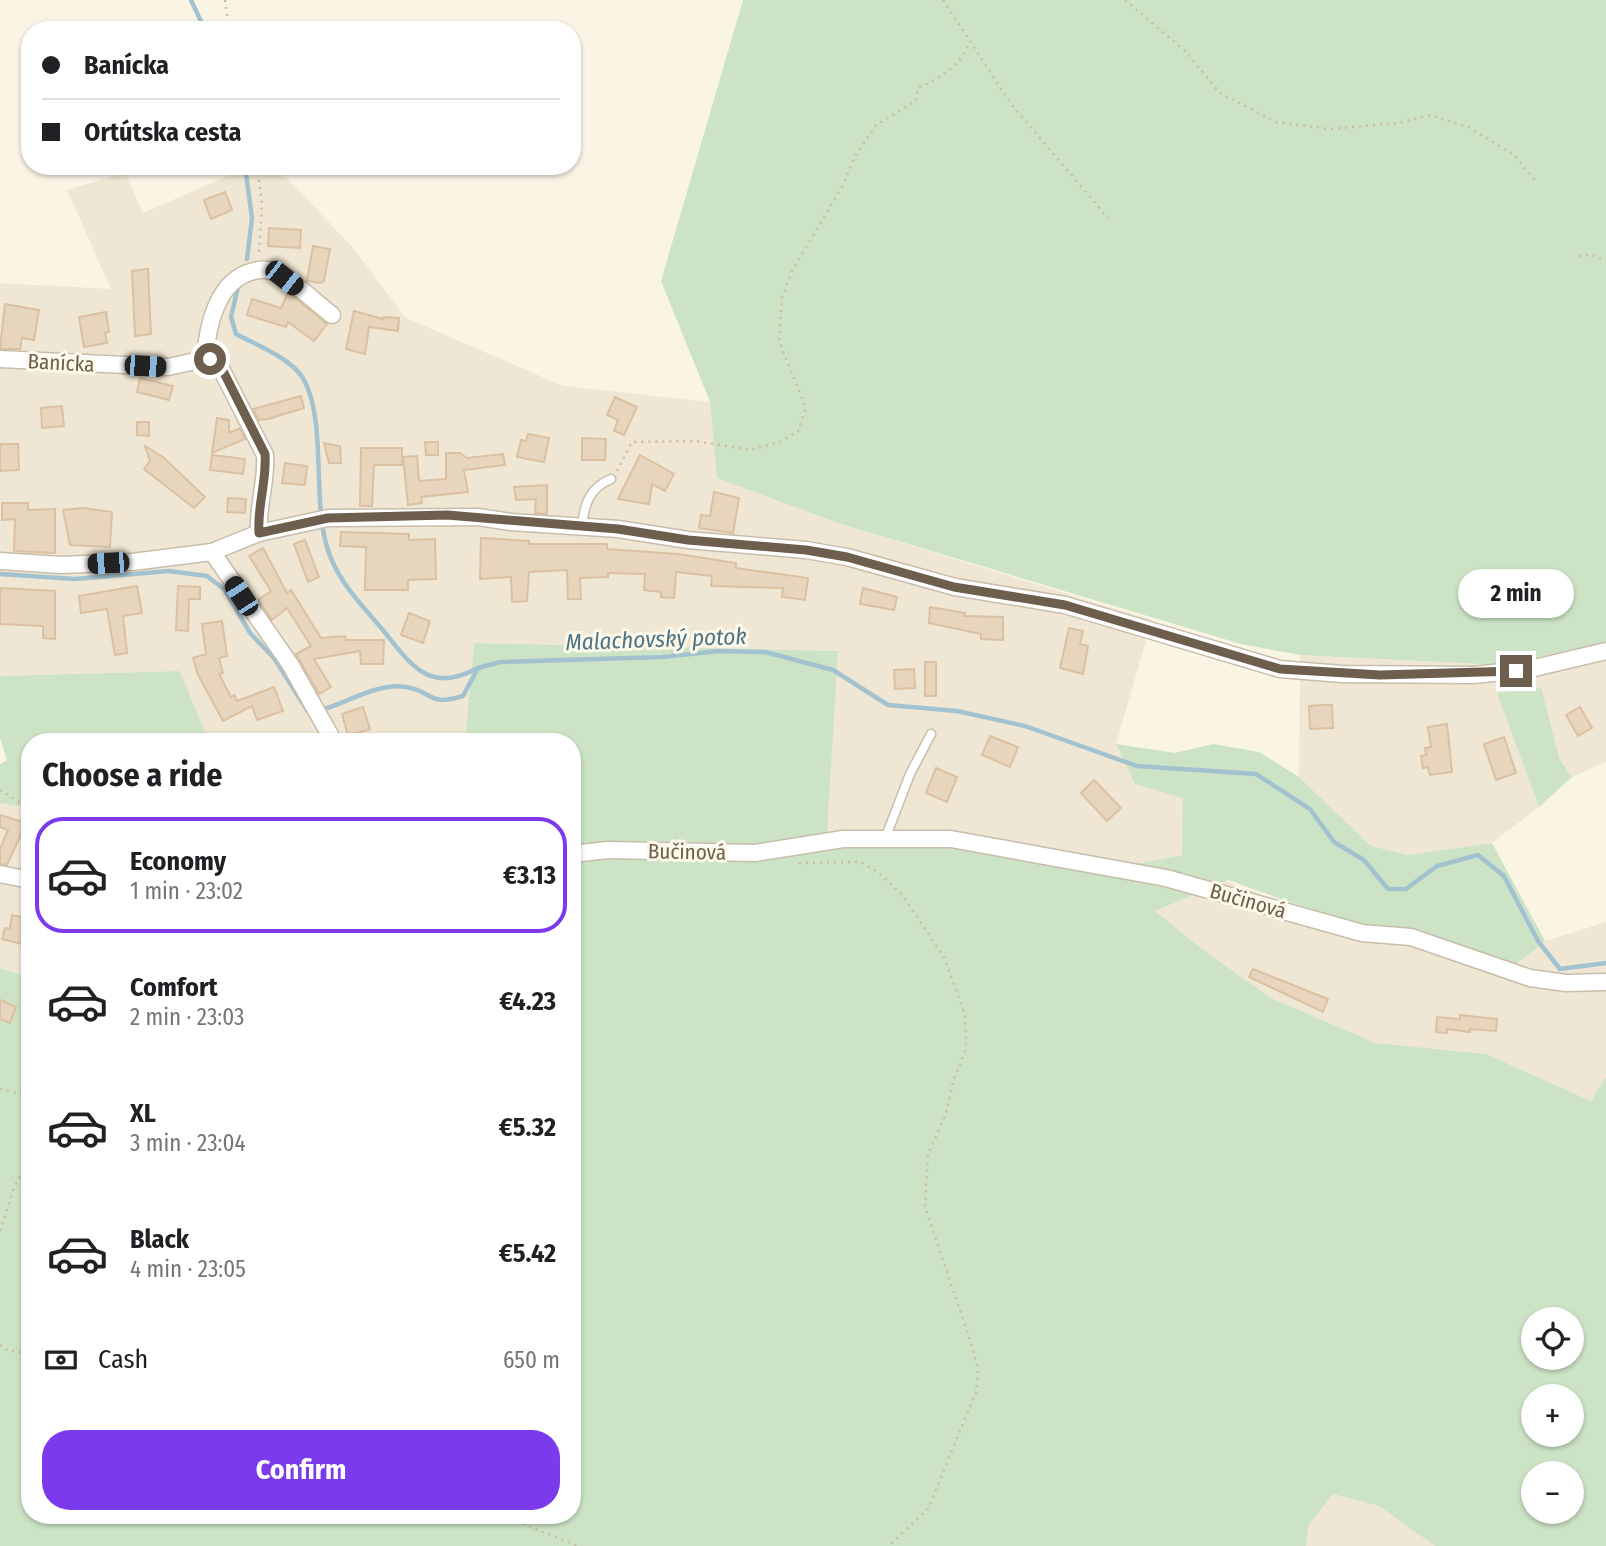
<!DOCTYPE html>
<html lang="en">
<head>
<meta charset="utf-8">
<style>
	:root { --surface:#fff; --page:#f2f2f2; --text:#202124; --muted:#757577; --line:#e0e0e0; --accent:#7c3aed }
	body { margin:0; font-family:"Fira Sans Condensed",sans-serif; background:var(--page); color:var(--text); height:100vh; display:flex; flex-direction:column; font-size:26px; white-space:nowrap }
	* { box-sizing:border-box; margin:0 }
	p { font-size:23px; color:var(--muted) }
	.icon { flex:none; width:38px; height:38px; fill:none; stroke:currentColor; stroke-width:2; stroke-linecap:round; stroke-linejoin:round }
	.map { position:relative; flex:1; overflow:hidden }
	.details { position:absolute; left:21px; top:733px; width:560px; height:791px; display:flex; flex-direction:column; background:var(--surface); border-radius:28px; box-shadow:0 2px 5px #0004 }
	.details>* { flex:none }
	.top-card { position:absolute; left:21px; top:21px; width:560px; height:154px; border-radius:28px; box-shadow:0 2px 5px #0004; display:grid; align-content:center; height:154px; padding:0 21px; background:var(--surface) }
	.fabs { position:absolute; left:1521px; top:1307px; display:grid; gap:14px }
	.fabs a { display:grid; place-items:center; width:63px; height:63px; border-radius:50%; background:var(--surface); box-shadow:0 2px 5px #0004; font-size:35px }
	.end { position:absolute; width:32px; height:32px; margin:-16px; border:9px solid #6d5e4d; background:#fff; box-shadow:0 0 0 4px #fff }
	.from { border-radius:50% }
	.bubble { position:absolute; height:49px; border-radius:24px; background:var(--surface); box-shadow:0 2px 5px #0004; font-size:23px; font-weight:700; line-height:49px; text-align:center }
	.car { position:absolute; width:21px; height:42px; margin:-21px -10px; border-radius:9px; box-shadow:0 0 5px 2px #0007; background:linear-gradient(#222 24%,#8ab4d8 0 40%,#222 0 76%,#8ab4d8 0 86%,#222 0) }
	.top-card b { display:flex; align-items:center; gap:24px; height:66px; font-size:26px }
	.top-card b+b { border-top:2px solid var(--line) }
	.top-card i { width:18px; height:18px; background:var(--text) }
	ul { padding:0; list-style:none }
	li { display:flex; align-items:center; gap:21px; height:116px; margin:0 14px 10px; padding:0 7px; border:4px solid transparent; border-radius:28px }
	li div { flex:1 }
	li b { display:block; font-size:26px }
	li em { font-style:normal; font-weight:700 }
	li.on { border-color:var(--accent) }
	li>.icon { width:63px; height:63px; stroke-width:1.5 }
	h2 { padding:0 21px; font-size:32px; line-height:84px }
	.pay { display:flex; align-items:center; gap:18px; height:77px; padding:0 21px; font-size:26px }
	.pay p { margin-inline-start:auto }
	.cta { display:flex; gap:14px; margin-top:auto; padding:14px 21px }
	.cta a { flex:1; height:80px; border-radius:28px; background:var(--accent); color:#fff; font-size:28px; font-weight:700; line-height:80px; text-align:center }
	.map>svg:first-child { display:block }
	.residential { fill:#efe7d3 }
	.green { fill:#cce4c5; fill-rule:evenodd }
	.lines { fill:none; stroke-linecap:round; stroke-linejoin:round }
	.stream { stroke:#a3c2d0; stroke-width:4.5 }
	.building { fill:#e8d5bd; stroke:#dbc1a2; stroke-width:2 }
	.lane-casing { stroke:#c8bdac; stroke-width:11 }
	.street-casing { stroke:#c8bdac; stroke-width:19 }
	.path { stroke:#cfbba3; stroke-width:2.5; stroke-dasharray:2 5; stroke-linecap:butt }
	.lane { stroke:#fff; stroke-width:8 }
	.street { stroke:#fff; stroke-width:16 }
	.route { stroke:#6d5e4d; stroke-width:9 }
	.labels { text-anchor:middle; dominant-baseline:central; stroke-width:6; stroke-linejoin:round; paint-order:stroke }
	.street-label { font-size:21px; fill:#6d5e4d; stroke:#fcf8ea }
	.water-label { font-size:23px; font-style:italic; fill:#4d7384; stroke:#fcf8ea }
</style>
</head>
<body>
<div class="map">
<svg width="1606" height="1546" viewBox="0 0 1606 1546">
	<rect width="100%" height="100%" fill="#f9f4e4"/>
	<g class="residential">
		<polygon points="250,166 264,166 286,177 355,250 406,318 563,386 710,402 718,478 838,523 1152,620 1116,744 1135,784 1184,798 1182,855 1091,873 1021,850 904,838 825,850 838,651 474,643 465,742 209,742 180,671 0,676 0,283 111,289 67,190 125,173 143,213"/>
		<polygon points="1606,642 1606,762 1572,777 1560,760 1541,687 1498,693 1539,807 1492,843 1409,855 1371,846 1299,777 1300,655 1501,665"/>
		<polygon points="0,803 30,808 30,978 0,968"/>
		<polygon points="1223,880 1297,907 1331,913 1356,925 1514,966 1545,941 1606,922 1606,1076 1591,1101 1486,1054 1376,1043 1271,998 1206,953 1155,911"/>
		<polygon points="1333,1494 1379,1506 1435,1546 1306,1546 1307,1526"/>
	</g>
	<g class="green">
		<polygon points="743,0 1606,0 1606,642 1501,665 1300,655 1241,644 838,523 717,478 710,402 661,281"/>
		<path d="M474,643L838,651L826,850L904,838L1021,850L1091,873L1182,855L1183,798L1135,784L1116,744L1175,753L1213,744L1259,752L1299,777L1371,846L1409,855L1492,843L1545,941L1514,966C1417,941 1322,916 1229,880L1155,911L1207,953L1271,998L1376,1043L1486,1054L1591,1101L1606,1076V1546H1435L1379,1506L1333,1494L1308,1526L1306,1546H0V968L30,978V1516H572V742H465ZM1533,1320H1572V1358H1533ZM1533,1396H1572V1435H1533ZM1533,1474H1572V1512H1533Z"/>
		<polygon points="180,671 209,742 30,742 30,808 0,803 0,764 7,760 0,738 0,676"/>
		<polygon points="1541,687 1560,760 1572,777 1539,807 1497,693"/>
	</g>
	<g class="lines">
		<g class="stream">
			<polyline points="191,0 205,30"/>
			<polyline points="245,166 252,218 247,259"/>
			<path d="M238,287L231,317L236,334C257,345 290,358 303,378C327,420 312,498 327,547C338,585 367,609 390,639C417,673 435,691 478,668"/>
			<polyline points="0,574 75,579 169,571 207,576 225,590 250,633 274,658 307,710"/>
			<path d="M321,710C347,703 379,682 406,687C435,692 427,707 463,696L478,668L500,662L663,657L718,651L765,652L833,670L888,705L957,711L1025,726L1137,766L1256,774L1310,809L1334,842L1364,860L1388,889H1406L1437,866L1478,855L1504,876L1538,941L1560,969L1606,963"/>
		</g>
	</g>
	<g class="building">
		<polygon points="225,192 232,210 211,219 204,200"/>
		<polygon points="269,228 301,230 300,248 268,246"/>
		<polygon points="313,246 330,249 324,281 321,283 307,281"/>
		<polygon points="148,269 151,334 135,336 132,271"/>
		<polygon points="288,292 327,324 314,341 288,322 286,327 247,315 252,299 281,308"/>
		<polygon points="5,304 39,310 34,340 22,338 20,349 0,349"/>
		<polygon points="354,311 383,319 384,317 399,318 398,331 369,327 365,354 346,349"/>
		<polygon points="106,312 109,332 105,333 107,343 84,347 79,317"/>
		<polygon points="140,378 173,386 169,400 137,392"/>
		<polygon points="301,396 304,408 268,419 259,420 253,409"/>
		<polygon points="615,397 637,407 624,435 614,431 618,420 607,415"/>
		<polygon points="62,406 64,426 42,428 41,408"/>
		<polygon points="217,418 229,420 229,433 240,428 245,439 212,453"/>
		<polygon points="137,422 149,422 149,436 137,435"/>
		<polygon points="528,434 549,438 544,462 517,457 521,440 526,441"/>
		<polygon points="582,438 606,439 605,460 582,460"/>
		<polygon points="425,442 438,442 438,455 426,455"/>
		<polygon points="324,443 340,446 341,463 329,463"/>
		<polygon points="0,444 18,444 19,470 0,471"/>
		<polygon points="145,446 163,457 205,497 194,508 144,469 150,461"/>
		<polygon points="361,448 402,448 402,465 374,465 372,506 360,506"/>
		<polygon points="446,453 460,453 467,458 503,454 505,465 464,470 468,492 421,497 422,503 408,505 403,457 417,456 419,481 446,479"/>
		<polygon points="212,455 245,459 243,474 210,470"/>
		<polygon points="640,455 674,474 665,491 652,484 649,504 618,499"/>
		<polygon points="285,463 307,466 305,485 282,483"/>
		<polygon points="547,485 547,514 535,513 536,499 516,500 514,487"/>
		<polygon points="714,492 739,498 733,533 699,528 701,515 710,516"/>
		<polygon points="228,498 246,499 245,513 227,512"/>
		<polygon points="2,503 28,503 28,510 55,509 55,553 14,551 15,519 2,520"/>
		<polygon points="83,508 112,512 110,547 70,545 63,510"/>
		<polygon points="341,532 409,534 409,540 435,539 436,579 408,580 408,590 365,590 366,547 340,546"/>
		<polygon points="481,538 529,541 529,544 607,544 607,549 678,554 736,563 736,568 808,578 805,600 782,597 783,588 711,586 712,576 676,572 674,598 661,597 661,592 644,590 645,574 608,573 608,577 580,578 581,599 568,599 567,570 529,572 527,601 512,602 511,577 480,579"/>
		<polygon points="305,540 319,577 308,582 294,544"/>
		<polygon points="263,548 287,593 291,590 321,638 345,636 346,640 384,640 383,664 361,664 360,651 314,659 331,687 319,694 296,654 311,646 287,608 272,620 258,600 271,591 249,556"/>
		<polygon points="137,586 142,613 123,616 127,653 115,655 107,609 81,613 79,596"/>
		<polygon points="178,586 200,587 200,599 189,599 188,631 176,630"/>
		<polygon points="0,588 55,591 55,639 43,638 43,626 0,624"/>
		<polygon points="863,588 897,597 894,610 860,604"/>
		<polygon points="930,607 965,613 964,616 1003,617 1003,640 981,639 981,634 929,623"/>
		<polygon points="409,613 430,621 423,643 401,635"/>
		<polygon points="222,621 227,656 219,658 223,673 219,674 231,697 234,695 237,701 274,687 283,711 257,720 252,706 223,721 198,675 193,658 206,654 202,624"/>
		<polygon points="1069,628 1083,631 1080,644 1088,646 1083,674 1060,668"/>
		<rect x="925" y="662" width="11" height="34"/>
		<polygon points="914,669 915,688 895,689 894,670"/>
		<polygon points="1323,705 1332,705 1333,728 1310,729 1309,706"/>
		<polygon points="363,707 370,729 348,736 342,714"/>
		<polygon points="1580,707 1592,728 1578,736 1566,715"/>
		<polygon points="1447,724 1452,772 1430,775 1428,767 1423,768 1421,756 1426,755 1425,748 1431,747 1428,727"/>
		<polygon points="990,736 1018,747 1010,767 982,755"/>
		<polygon points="1504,737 1516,773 1496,780 1484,744"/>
		<polygon points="936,768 957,777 947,802 926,793"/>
		<polygon points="1094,780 1121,808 1107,821 1081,793"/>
		<polygon points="0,815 26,823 7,865 0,864 0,849 8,830 0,827"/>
		<polygon points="12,915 30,919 26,945 2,939 5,928 10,929"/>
		<polygon points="1253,969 1328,999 1323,1012 1249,977"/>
		<polygon points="0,1000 16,1007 10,1023 0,1019"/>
		<polygon points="1460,1015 1497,1019 1496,1031 1470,1029 1470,1032 1447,1029 1447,1033 1436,1032 1437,1017 1460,1019"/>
	</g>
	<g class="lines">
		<g class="lane-casing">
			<g id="lane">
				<path d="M582,527C584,505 589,488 611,479"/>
				<polyline points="885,839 910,774 931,734"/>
			</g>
		</g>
		<g class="street-casing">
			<g id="street">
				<path d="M0,359L168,367L205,359L217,361L265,455C267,481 257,506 259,533"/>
				<path d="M205,359C207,327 217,279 254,271C261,269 268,269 275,272C295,282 314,301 332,315"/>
				<polyline points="212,552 290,664 334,742"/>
				<polyline points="0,561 61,565 132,562 212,552 259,533 328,518 478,517 511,522 618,529 688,540 806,550 847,557 955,587 1065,605 1280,669 1342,674 1474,675 1530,669 1606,651"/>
				<polyline points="572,854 608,850 755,853 843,839 951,839 1166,878 1362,933 1411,937 1530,978 1566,983 1606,982"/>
				<polyline points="0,874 30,880"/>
			</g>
		</g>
		<g class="path">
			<polyline points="225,0 229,30"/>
			<polyline points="943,0 1011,104 1108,218"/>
			<polyline points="1125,0 1185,51 1220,93 1276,122 1330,129 1398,123 1430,115 1470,128 1514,155 1535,180"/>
			<polyline points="257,166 262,204 259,253"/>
			<polyline points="1579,256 1592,255 1606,261"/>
			<path d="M617,471L632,442L695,441L751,450L782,441L798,431L806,408L779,341L782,298L792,271L844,183L854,158L876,125L916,101L918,88C942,77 959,67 970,42"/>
			<polyline points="0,790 30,809"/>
			<polyline points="799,863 860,862 878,872 903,896 944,957 965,1015 966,1048 953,1082 946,1114 928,1154 925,1207 970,1340 978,1369 976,1392 928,1509 888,1546"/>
			<polyline points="0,1089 30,1096"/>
			<polyline points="0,1231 14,1188 30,1158"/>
			<polyline points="0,1345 9,1351 30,1353"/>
			<polyline points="503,1516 578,1546"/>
		</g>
		<use href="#lane" class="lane"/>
		<use href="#street" class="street"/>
	</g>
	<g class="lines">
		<path class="route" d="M210,359L220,365L265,454C267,481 257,506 259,533L328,518L447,515L618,529L688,540L806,550L847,557L954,587L1065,605L1280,669L1380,675L1516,671"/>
	</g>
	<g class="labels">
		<g class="street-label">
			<text transform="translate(61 363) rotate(3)">Banícka</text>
			<text transform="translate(687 852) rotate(1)">Bučinová</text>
			<text transform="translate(1248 901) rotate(16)">Bučinová</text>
		</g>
		<g class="water-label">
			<text transform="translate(656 639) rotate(-2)">Malachovský potok</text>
		</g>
	</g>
</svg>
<div class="fabs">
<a><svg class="icon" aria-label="locate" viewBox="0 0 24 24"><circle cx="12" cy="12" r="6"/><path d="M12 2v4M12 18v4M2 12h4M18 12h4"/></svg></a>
<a>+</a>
<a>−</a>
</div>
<i class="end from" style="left:210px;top:359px"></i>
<i class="end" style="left:1516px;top:671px"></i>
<div class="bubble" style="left:1458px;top:569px;width:116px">2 min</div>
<i class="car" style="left:284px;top:278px;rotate:128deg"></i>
<i class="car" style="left:145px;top:366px;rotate:93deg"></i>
<i class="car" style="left:108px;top:563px;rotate:267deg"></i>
<i class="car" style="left:241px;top:596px;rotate:327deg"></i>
<div class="top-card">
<b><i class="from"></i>Banícka</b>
<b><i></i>Ortútska cesta</b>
</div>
<section class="details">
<h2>Choose a ride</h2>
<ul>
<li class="on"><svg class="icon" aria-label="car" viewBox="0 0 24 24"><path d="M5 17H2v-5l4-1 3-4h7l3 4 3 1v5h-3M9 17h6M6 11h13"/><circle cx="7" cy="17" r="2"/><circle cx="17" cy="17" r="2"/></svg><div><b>Economy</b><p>1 min · 23:02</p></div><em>€3.13</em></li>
<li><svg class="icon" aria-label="car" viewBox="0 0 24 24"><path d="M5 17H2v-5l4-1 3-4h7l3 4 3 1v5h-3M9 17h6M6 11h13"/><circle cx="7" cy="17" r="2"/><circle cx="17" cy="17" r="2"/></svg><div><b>Comfort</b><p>2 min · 23:03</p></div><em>€4.23</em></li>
<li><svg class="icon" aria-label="car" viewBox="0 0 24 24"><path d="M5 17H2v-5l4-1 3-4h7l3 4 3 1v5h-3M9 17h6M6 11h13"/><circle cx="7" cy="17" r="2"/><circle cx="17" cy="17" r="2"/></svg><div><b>XL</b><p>3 min · 23:04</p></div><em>€5.32</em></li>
<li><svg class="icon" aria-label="car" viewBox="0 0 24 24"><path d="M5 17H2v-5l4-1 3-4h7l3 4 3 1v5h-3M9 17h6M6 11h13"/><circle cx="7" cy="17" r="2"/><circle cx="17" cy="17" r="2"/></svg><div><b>Black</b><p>4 min · 23:05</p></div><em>€5.42</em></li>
</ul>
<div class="pay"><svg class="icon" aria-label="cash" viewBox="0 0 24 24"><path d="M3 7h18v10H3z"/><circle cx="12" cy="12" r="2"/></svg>Cash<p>650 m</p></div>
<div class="cta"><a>Confirm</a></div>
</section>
</div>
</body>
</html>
